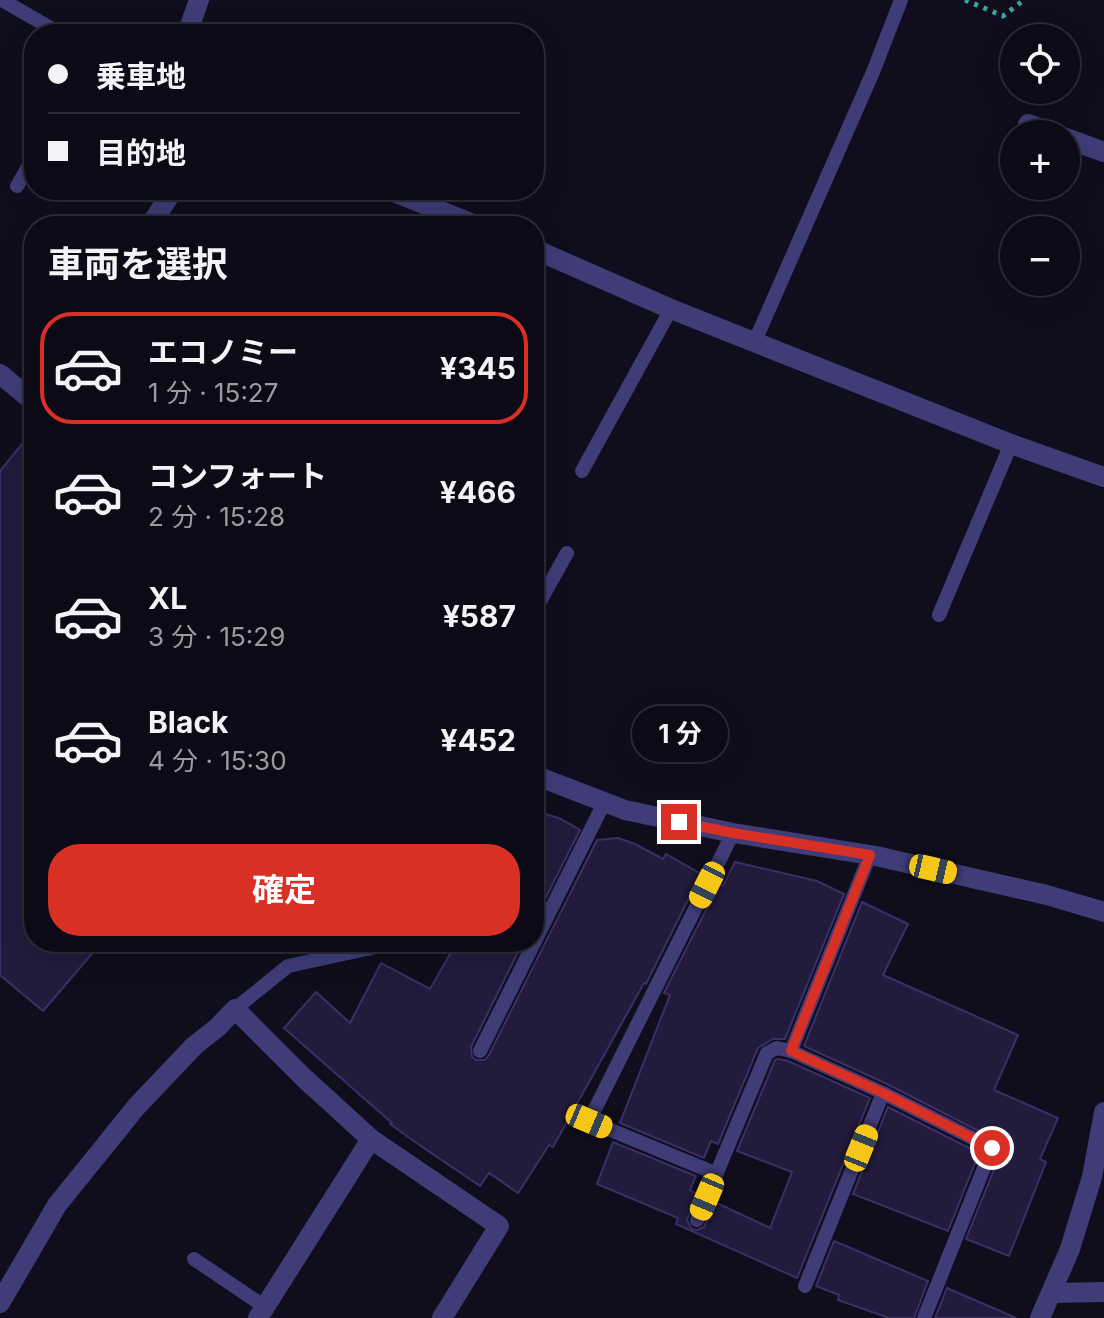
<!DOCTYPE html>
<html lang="ja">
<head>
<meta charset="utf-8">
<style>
	:root { --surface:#0c0a16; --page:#15131f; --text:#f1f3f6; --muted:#9a9aa1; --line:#2c2b35; --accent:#d93025 }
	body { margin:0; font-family:Inter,"Noto Sans JP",sans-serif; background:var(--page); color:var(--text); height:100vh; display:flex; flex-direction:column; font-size:30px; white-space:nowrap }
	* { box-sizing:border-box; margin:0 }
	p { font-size:26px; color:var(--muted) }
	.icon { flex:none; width:44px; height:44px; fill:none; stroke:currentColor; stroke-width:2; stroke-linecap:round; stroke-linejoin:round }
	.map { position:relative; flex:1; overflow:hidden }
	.drawer { position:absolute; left:24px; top:216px; width:520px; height:736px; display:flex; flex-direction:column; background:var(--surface); border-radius:32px; box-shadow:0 8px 32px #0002,0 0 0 2px var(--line) }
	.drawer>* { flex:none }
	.banner { position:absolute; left:24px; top:24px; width:520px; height:176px; border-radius:32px; box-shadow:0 8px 32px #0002,0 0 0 2px var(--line); display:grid; align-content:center; height:176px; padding:0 24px; background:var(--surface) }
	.controls { position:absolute; left:1000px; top:24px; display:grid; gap:16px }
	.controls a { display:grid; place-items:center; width:80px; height:80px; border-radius:50%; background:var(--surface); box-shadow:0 8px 32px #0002,0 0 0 2px var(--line); font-size:40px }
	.end { position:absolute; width:36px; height:36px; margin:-18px; border:10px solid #d93025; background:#fff; box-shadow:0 0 0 4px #fff }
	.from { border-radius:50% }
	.bubble { position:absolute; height:56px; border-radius:28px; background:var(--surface); box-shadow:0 8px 32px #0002,0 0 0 2px var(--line); font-size:26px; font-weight:700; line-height:56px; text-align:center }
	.car { position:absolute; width:24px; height:48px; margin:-24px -12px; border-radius:10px; box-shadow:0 0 6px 2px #0007; background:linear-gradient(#f5c518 24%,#345 0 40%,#f5c518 0 76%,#345 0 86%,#f5c518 0) }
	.banner b { display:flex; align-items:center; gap:28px; height:76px; font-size:30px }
	.banner b+b { border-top:2px solid var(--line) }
	.banner i { width:20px; height:20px; background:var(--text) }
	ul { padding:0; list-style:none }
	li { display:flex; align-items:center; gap:24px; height:112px; margin:0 16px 12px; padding:0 8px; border:4px solid transparent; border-radius:32px }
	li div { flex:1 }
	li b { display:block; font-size:30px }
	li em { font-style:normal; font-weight:700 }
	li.active { border-color:var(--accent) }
	li>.icon { width:72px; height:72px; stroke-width:1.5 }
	h2 { padding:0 24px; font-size:36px; line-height:96px }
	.cta { display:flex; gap:16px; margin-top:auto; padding:16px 24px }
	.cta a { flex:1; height:92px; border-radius:32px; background:var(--accent); color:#fff; font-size:32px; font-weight:700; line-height:92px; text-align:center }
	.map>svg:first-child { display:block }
	.building { fill:#221b3c; stroke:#3a2f66; stroke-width:2 }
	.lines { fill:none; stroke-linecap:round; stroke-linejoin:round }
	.path { stroke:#37a59f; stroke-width:5; stroke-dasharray:4 6; stroke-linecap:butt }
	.service { stroke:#3f3c78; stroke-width:14 }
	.minor { stroke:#3f3c78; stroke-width:20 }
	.tertiary { stroke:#3f3c78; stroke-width:20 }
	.route { stroke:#d93025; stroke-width:10 }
</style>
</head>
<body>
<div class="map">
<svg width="1104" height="1318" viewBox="0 0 1104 1318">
	<rect width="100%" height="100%" fill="#100e1d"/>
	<g class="building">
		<polygon points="34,429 34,942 102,942 43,1011 0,975 0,471"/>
		<polygon points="534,811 559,818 580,830 534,921"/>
		<polygon points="618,838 635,844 663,859 666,854 701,874 646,984 644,983 553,1147 549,1145 518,1193 489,1173 480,1186 418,1144 390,1124 392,1123 284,1028 316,992 350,1023 381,963 430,989 457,942 523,942 471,1047 472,1057 476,1060 485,1060 489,1055 597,840"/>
		<polygon points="735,862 817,881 844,894 785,1039 773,1039 758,1048 718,1144 711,1141 704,1158 620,1123 670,995 664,993 719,884 723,886"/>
		<polygon points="862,902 908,924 883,975 1018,1035 994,1090 1058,1118 1040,1159 1046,1162 1009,1256 966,1239 1001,1152 1000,1142 887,1084 804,1046"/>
		<polygon points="778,1059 788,1061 870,1098 797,1278 676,1224 678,1218 597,1184 613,1142 696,1176 690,1190 697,1194 687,1220 692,1229 697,1230 704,1227 715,1202 770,1228 792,1172 737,1151 775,1060"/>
		<polygon points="888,1107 979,1153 948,1231 853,1194"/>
		<polygon points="834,1241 928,1281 914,1318 889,1318 838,1300 839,1295 816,1286"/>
		<polygon points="947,1288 1016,1318 935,1318"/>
	</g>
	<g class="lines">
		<polyline class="path" points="965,0 1003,16 1024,0"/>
		<g class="service">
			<polyline points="2,0 61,34"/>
			<polyline points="17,186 34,157"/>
			<polyline points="534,266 542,252"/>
			<polyline points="755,341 873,72 901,0"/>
			<polyline points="582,471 671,309"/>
			<polyline points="534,612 567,553"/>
			<polyline points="939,615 1011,444"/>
			<polyline points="235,1009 288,966 399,942"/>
			<polyline points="480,1051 604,803"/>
			<polyline points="791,1051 870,855"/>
			<polyline points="717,1174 589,1121 733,833"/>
			<polyline points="697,1220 767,1053 777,1048 791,1051 883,1093 992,1148 924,1318"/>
			<polyline points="194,1259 265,1307"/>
			<polyline points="805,1286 883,1093"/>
		</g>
		<g class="minor">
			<polyline points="187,34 199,0"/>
			<polyline points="1028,124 1056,134"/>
			<polyline points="1066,138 1104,152"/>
			<polyline points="389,190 478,226"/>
			<polyline points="150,226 173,190"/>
			<polyline points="534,249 671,309 1011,444 1104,477"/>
			<polyline points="1051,1293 1104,1292"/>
			<polyline points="0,1303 57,1205 137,1106 194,1046 218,1027 235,1009 304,1078 371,1139 499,1226 442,1318"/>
			<polyline points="258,1318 371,1139"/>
			<polyline points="1040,1318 1070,1249 1092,1177 1104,1112"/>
		</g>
		<g class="tertiary">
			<polyline points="0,374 34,402"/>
			<polyline points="534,775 625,810 733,833 876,856 1047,895 1104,912"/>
		</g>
	</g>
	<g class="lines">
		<polyline class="route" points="679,822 733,833 870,855 791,1051 883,1093 992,1148"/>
	</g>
</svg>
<div class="controls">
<a><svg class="icon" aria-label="locate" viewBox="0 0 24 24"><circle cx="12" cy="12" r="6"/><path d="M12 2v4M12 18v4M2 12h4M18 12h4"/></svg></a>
<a>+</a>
<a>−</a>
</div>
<i class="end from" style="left:992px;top:1148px"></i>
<i class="end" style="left:679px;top:822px"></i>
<div class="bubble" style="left:632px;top:706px;width:96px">1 分</div>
<i class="car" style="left:933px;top:869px;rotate:103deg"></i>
<i class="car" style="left:707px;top:885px;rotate:207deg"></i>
<i class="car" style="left:589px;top:1121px;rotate:113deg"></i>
<i class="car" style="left:861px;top:1148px;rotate:22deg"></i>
<i class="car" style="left:707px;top:1197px;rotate:203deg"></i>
<div class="banner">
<b><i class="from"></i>乗車地</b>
<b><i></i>目的地</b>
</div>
<section class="drawer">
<h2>車両を選択</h2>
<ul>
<li class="active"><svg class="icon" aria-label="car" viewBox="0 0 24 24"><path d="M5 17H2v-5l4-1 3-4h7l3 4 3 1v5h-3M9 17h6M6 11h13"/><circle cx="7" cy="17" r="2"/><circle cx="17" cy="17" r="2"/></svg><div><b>エコノミー</b><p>1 分 · 15:27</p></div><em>¥345</em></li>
<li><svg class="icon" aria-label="car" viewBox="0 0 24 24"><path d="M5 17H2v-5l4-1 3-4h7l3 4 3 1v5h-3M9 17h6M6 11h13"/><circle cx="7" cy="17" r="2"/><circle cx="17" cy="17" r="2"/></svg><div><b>コンフォート</b><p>2 分 · 15:28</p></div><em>¥466</em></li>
<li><svg class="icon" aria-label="car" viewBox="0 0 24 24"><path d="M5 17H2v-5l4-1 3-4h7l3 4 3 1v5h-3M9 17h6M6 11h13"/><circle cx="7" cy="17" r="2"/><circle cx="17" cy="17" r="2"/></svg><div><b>XL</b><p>3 分 · 15:29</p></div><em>¥587</em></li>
<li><svg class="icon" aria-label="car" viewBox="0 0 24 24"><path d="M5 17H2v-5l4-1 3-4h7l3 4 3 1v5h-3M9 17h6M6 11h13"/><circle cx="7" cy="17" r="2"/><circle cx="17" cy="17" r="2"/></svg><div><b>Black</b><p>4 分 · 15:30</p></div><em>¥452</em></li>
</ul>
<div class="cta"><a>確定</a></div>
</section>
</div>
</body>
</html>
